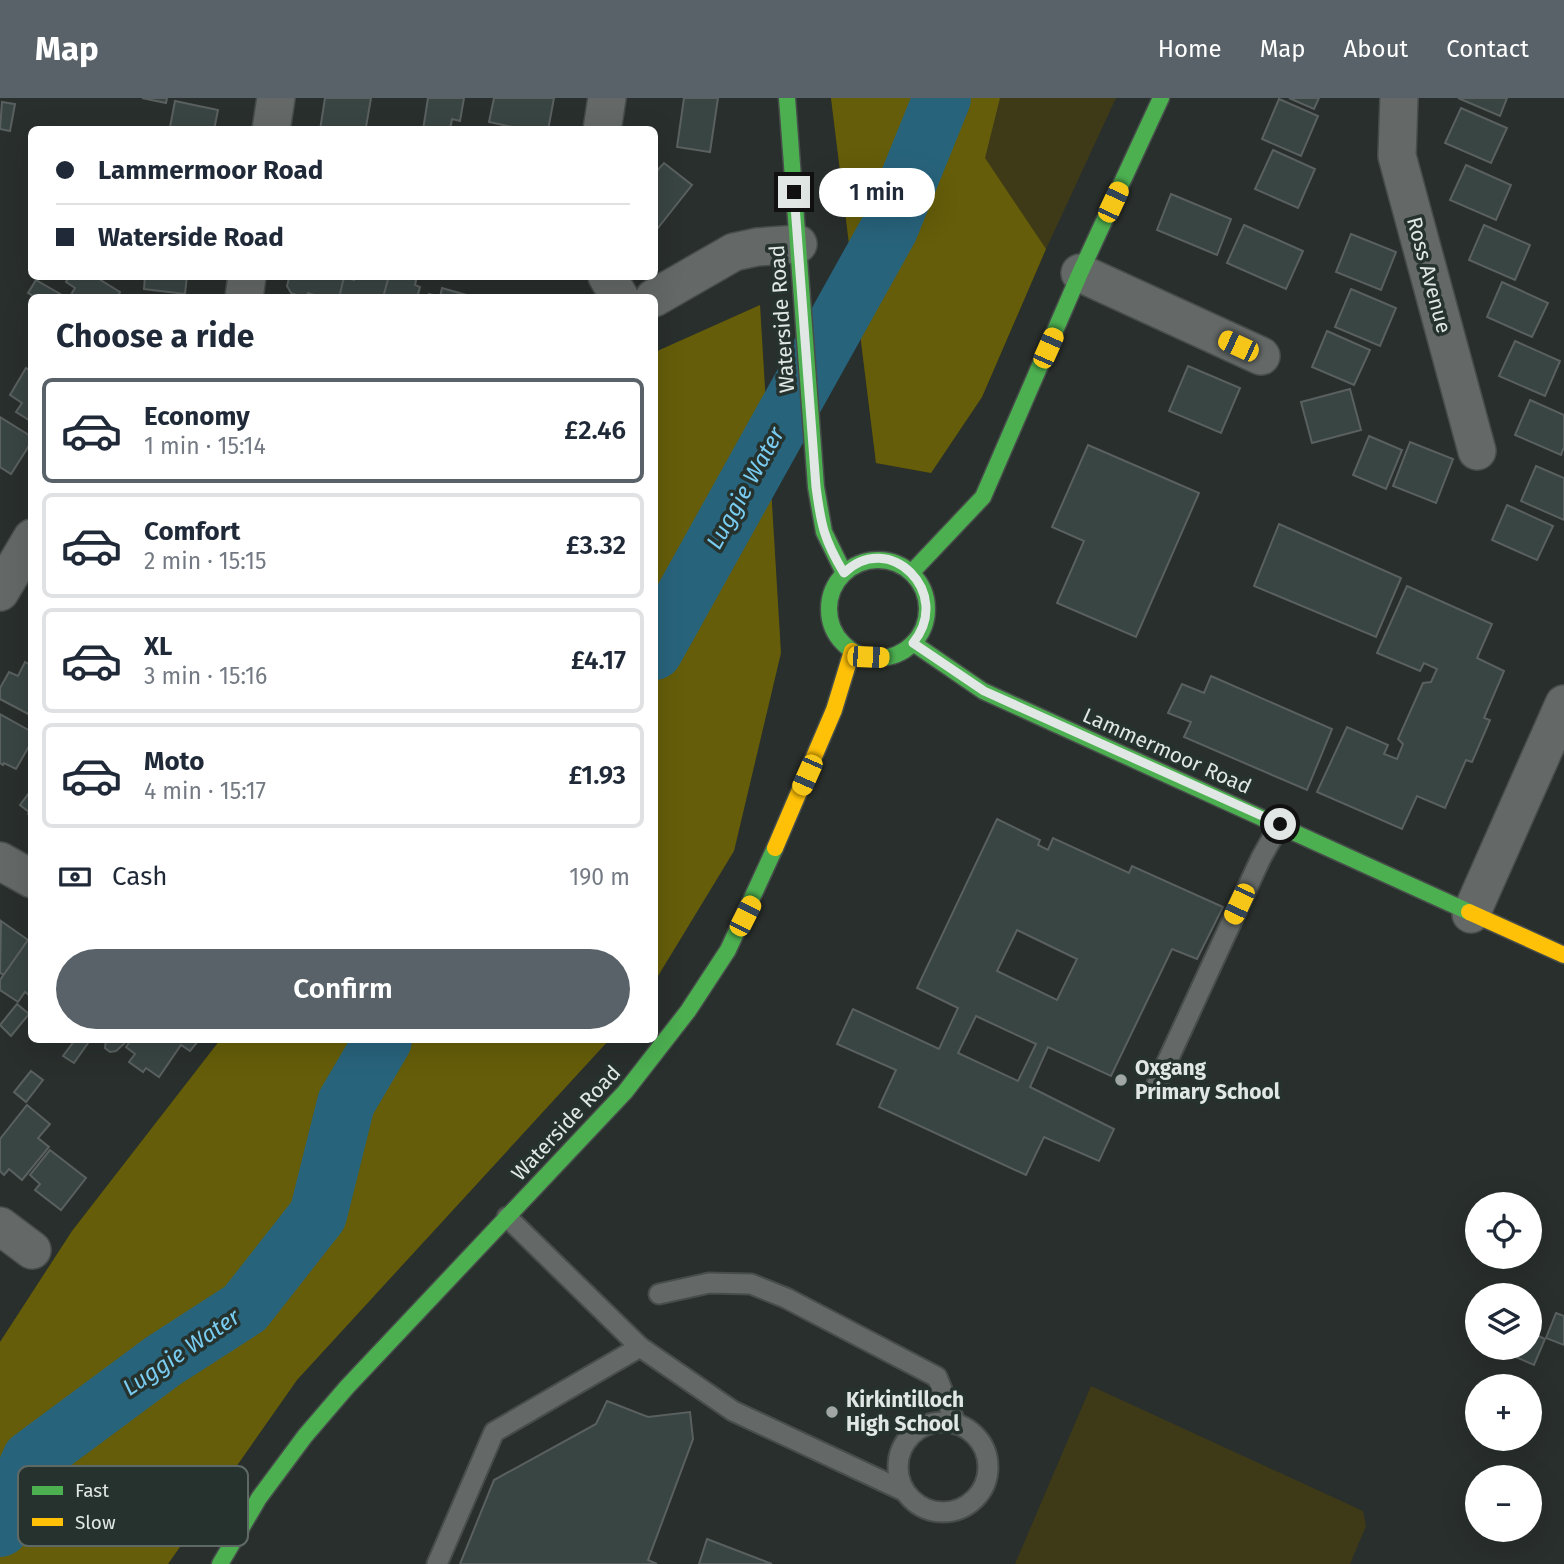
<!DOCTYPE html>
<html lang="en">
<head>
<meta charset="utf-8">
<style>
	:root { --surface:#fff; --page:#f6f6f7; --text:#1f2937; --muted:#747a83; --line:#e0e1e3; --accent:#596268 }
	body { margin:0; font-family:"Fira Sans",sans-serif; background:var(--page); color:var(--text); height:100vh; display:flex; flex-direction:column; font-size:26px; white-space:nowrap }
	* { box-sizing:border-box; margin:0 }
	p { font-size:23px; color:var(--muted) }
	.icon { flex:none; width:38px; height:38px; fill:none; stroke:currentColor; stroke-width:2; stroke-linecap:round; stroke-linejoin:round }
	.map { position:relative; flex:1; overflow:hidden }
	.side { position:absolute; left:28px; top:196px; width:630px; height:749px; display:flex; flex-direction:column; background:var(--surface); border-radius:10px; box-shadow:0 7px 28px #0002 }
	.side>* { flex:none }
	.hud { position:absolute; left:28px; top:28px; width:630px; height:154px; border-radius:10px; box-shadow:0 7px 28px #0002; display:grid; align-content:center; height:154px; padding:0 28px; background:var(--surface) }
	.tools { position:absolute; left:1465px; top:1094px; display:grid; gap:14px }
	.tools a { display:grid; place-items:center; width:77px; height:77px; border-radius:50%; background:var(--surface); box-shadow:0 7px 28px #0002; font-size:35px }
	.end { position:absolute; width:32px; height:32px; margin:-16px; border:9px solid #e0e7e4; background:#111; box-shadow:0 0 0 4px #111 }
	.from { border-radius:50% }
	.bubble { position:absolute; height:49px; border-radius:24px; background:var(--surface); box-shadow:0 7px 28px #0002; font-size:23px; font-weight:600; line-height:49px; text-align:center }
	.car { position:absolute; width:21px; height:42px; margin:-21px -10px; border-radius:9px; box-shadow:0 0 5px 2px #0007; background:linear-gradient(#f5c518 24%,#345 0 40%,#f5c518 0 76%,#345 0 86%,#f5c518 0) }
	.hud b { display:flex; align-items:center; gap:24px; height:66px; font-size:26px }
	.hud b+b { border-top:2px solid var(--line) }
	.hud i { width:18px; height:18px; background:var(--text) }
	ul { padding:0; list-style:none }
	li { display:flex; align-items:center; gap:21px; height:105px; margin:0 14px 10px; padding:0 14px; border:4px solid var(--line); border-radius:10px }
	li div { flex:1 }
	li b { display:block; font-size:26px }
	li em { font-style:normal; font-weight:600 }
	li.selected { border-color:var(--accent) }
	li>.icon { width:63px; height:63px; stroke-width:1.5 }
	h2 { padding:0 28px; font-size:32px; line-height:84px }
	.pay { display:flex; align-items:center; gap:18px; height:77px; padding:0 28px; font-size:26px }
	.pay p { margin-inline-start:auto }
	.action { display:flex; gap:14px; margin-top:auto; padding:14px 28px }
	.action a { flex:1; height:80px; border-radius:42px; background:var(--accent); color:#fff; font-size:28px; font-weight:600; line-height:80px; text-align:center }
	header { display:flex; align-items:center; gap:42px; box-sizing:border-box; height:98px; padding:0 35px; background:var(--accent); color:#fff }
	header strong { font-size:33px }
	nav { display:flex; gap:38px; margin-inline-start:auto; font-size:24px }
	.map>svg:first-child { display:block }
	.green { fill:#3e3a18 }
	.forest { fill:#655d09 }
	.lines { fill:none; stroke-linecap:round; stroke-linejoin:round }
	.river { stroke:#28637c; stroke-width:58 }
	.building { fill:#394543; stroke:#5a605f; stroke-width:2; fill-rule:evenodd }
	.lane-casing { stroke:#474d4a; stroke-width:23 }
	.street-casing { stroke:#474d4a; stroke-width:40 }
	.fast-casing { stroke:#474d4a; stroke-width:19 }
	.slow-casing { stroke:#474d4a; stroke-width:19 }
	.lane { stroke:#646967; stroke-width:19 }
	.street { stroke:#646967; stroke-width:37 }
	.fast { stroke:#4caf50; stroke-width:16 }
	.slow { stroke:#ffc107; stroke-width:16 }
	.route { stroke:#e0e7e4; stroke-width:9 }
	.poi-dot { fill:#a0a7a4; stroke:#26322d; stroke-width:2.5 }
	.labels { text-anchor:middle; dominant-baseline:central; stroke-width:7; stroke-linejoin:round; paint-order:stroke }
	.street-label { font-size:21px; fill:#e0e7e4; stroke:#26322d }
	.poi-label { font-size:21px; font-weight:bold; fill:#e0e7e4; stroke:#26322d; text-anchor:start }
	.water-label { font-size:23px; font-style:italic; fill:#79cbf0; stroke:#26322d }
	.key { fill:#26322d; stroke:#5e6864; stroke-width:2 }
	.key-label { font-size:19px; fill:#e0e7e4 }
</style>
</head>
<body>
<header>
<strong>Map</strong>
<nav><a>Home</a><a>Map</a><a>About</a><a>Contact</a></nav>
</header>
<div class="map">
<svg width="1564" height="1466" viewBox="0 0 1564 1466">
	<rect width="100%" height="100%" fill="#292f2c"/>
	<g class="green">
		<polygon points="831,0 1116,0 1046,151 982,299 931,375 876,365"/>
		<polygon points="1091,1288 1363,1413 1366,1428 1350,1466 1015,1466"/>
	</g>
	<g class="forest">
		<polygon points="831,0 1000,0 985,60 1046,151 982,299 931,375 876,365"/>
		<polygon points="760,207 781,555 734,753 655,883 655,254"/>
		<polygon points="220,942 609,942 297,1282 168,1466 0,1466 0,1244 72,1133"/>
	</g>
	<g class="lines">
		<g class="river">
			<polyline points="654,553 889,131 942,0"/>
			<polyline points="0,1430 31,1361 163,1263 245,1210 318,1117 346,1005 383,942"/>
		</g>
	</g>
	<g class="building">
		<polygon points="142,0 167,0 166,5"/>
		<polygon points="325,0 371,0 366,29 381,32 320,32"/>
		<polygon points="428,0 464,0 460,23 452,21 450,32 423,32"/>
		<polygon points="494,0 554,0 548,32 526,32 489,24"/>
		<polygon points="684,0 718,0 710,54 677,49"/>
		<polygon points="1289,0 1319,0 1314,11"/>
		<polygon points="1458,0 1507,0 1500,18"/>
		<polygon points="1279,1 1318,18 1301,58 1262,41"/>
		<polygon points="175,3 218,12 214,32 170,29"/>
		<polygon points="2,4 15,6 10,33 0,31"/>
		<polygon points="1461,10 1507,30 1491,65 1445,45"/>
		<polygon points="1273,52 1315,71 1298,110 1255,91"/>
		<polygon points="664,65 692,87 654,135 654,76"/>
		<polygon points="1466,67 1511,87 1496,122 1450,102"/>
		<polygon points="1171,96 1231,121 1217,157 1157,132"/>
		<polygon points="1244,127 1303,153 1286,191 1227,165"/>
		<polygon points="1484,127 1530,147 1515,182 1469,162"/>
		<polygon points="1351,136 1396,154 1381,192 1336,174"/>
		<polygon points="69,178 94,178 120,194 117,200 69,200 75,190 66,184"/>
		<polygon points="145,178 187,178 185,196 144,191"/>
		<polygon points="284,178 345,178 339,200 324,200 308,195 305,200 291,195 287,188 289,180"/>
		<polygon points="355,178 389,178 383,200 339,200 344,179 354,182"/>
		<polygon points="389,178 417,178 415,187 420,189 417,200 383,200"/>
		<polygon points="36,182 62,197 60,200 37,200 28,195"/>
		<polygon points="1502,184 1548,205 1532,239 1487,219"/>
		<polygon points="442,190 477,200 428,200 429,196 440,199"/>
		<polygon points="1351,191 1396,210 1380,248 1335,229"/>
		<polygon points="1327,233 1370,252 1354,287 1312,269"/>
		<polygon points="1515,243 1560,263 1545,298 1499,278"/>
		<polygon points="1188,268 1240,290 1221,335 1169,313"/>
		<polygon points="26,270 32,274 32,324 16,314 22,305 10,297"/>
		<polygon points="1350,291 1361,332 1312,345 1301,304"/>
		<polygon points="1530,302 1564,317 1564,349 1561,357 1515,337"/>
		<polygon points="0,319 32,339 32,343 11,376 0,369"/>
		<polygon points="1369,338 1402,352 1386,391 1353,377"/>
		<polygon points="1410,344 1453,361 1436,405 1393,388"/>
		<polygon points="1088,347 1199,395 1136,539 1057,505 1084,443 1052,429"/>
		<polygon points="1536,368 1564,380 1564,422 1521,403"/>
		<polygon points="1507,407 1553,428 1537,462 1492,442"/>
		<polygon points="1279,426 1401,480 1376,539 1254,488"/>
		<polygon points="1407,488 1492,526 1477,560 1504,573 1484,620 1490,622 1472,664 1466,662 1445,710 1417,698 1402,731 1317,694 1347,629 1388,647 1384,656 1397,661 1403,646 1398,641 1423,585 1431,584 1437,571 1424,565 1420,573 1377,555"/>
		<polygon points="25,564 32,568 32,618 0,601 0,590 9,574 18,578"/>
		<polygon points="1211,578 1332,631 1307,692 1184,639 1191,624 1168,615 1182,586 1204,595"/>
		<polygon points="0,616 32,634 32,643 16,671 4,665 3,667 0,665"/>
		<polygon points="32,691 32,719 28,716 29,714 20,707"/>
		<path d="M997,721L1040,742L1038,747L1048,752L1053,740L1129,775L1132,768L1223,809L1197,861L1172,851L1111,978L1048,949L1030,989L1114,1031L1099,1063L1044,1039L1026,1077L879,1009L896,972L837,946L853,911L939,951L958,910L917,890ZM1017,832L1077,861L1057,902L997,873ZM976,918L1036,946L1018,983L958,955Z"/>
		<polygon points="1,823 28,842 4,877 0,875"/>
		<polygon points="28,842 32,844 32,893 29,897 25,894 18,904 0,892 0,882"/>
		<polygon points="17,906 29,916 11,938 0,927"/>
		<polygon points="75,942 83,942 88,945 74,965 63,958"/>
		<polygon points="106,942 128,942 116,953 110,954 105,950"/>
		<polygon points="131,942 199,942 190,953 181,947 159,979 146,970 143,974 129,964 135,956 126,949"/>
		<polygon points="31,973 43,982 26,1004 14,994"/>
		<polygon points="27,1007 50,1026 38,1040 49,1049 22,1082 9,1071 4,1077 0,1073 0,1041"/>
		<polygon points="50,1052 86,1080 61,1112 35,1092 40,1086 30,1077"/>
		<polygon points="1556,1215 1564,1218 1564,1247 1546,1240"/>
		<polygon points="1530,1234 1545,1241 1534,1267 1504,1254 1506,1250 1530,1250"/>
		<polygon points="607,1303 648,1319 690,1314 693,1341 648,1462 657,1466 460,1466 494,1382 596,1326"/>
		<polygon points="707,1441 772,1466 699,1466"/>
	</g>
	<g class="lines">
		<g class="lane-casing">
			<g id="lane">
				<polyline points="1155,990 1261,760 1280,726"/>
				<polyline points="659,1196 709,1185 751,1186 786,1200 937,1279 956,1326"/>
				<polyline points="640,1249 733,1313 904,1393"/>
				<circle cx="943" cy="1369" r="45"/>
				<polyline points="437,1466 494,1334 640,1249 507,1119"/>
			</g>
		</g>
		<g class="street-casing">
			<g id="street">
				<polyline points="1399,0 1397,58 1477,353"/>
				<polyline points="271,32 276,0"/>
				<polyline points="602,32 607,0"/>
				<polyline points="1080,175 1261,258"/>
				<polyline points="607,178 620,200"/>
				<polyline points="244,200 247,178"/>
				<polyline points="654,200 734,154 757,149 798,146"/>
				<polyline points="0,494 32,440"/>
				<polyline points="0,763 32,781"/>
				<polyline points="1471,816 1564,606"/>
				<polyline points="0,1128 32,1152"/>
			</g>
		</g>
		<g class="fast-casing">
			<g id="fast">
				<polyline points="787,0 816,389 824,434 844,475"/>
				<circle cx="878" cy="511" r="49"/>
				<polyline points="912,474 983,399 1080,175 1161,0"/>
				<polyline points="913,545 983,593 1469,814"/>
				<polyline points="220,1466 259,1400 305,1338 347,1289 625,994 688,913 728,852 775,750"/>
			</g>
		</g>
		<g class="slow-casing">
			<g id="slow">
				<polyline points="775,750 834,612 852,553"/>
				<polyline points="1469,814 1564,857"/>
			</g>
		</g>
		<use href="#lane" class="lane"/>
		<use href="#street" class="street"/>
		<use href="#fast" class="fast"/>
		<use href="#slow" class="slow"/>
	</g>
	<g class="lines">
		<path class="route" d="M794,94L816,389C821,427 824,442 844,475C889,431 954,495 913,545L984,593L1280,726"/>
	</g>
	<g class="poi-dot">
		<circle cx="1121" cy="982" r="7"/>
		<circle cx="832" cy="1314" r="7"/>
	</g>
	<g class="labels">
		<g class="street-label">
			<text transform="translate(1429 177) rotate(75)">Ross Avenue</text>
			<text transform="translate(782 221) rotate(-94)">Waterside Road</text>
			<text transform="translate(1167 653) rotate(24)">Lammermoor Road</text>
			<text transform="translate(566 1025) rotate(-47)">Waterside Road</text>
		</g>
		<g class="poi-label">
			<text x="1135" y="970">Oxgang<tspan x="1135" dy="24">Primary School</tspan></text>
			<text x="846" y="1302">Kirkintilloch<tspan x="846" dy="24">High School</tspan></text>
		</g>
		<g class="water-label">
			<text transform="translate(745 390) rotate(-61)">Luggie Water</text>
			<text transform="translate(181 1254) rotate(-34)">Luggie Water</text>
		</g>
	</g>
	<rect x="18" y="1368" width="230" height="80" rx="10" class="key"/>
	<rect x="32" y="1388" width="31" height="9" fill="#4caf50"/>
	<rect x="32" y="1420" width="31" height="8" fill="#ffc107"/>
	<g class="key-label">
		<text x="75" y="1399">Fast</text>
		<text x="75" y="1431">Slow</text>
	</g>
</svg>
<div class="tools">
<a><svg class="icon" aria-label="locate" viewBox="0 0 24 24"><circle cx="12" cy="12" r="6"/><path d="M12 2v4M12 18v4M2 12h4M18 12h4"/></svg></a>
<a><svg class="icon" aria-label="layers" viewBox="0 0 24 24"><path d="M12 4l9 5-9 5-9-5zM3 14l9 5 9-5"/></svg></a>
<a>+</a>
<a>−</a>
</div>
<i class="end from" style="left:1280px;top:726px"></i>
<i class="end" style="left:794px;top:94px"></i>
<div class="bubble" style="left:819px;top:70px;width:116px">1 min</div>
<i class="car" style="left:1113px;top:104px;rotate:25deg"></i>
<i class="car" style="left:1238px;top:248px;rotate:295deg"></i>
<i class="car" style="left:1048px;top:250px;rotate:24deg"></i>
<i class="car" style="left:868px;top:559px;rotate:92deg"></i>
<i class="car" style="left:807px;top:677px;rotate:204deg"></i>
<i class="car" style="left:1239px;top:806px;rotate:205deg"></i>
<i class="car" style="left:745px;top:818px;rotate:27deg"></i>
<div class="hud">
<b><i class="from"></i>Lammermoor Road</b>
<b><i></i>Waterside Road</b>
</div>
<section class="side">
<h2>Choose a ride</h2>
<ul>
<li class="selected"><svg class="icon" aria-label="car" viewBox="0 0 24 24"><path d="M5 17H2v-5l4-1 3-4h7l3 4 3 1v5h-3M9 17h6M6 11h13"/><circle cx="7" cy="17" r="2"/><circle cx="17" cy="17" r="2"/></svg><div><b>Economy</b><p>1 min · 15:14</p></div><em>£2.46</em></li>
<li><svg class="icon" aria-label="car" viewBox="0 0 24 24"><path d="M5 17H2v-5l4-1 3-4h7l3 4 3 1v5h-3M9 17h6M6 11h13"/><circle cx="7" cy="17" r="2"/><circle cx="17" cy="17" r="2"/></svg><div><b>Comfort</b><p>2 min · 15:15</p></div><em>£3.32</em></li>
<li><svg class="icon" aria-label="car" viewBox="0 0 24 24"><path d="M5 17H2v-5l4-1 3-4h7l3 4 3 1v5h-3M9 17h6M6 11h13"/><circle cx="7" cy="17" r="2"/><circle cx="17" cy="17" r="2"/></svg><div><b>XL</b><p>3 min · 15:16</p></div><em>£4.17</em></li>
<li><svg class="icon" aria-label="car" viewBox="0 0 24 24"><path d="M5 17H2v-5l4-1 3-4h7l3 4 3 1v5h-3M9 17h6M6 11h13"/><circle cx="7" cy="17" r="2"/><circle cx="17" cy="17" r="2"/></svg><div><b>Moto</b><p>4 min · 15:17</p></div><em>£1.93</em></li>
</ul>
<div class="pay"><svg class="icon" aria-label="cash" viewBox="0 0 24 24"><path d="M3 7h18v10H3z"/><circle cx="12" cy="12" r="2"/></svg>Cash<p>190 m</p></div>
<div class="action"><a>Confirm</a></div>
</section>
</div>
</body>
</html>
